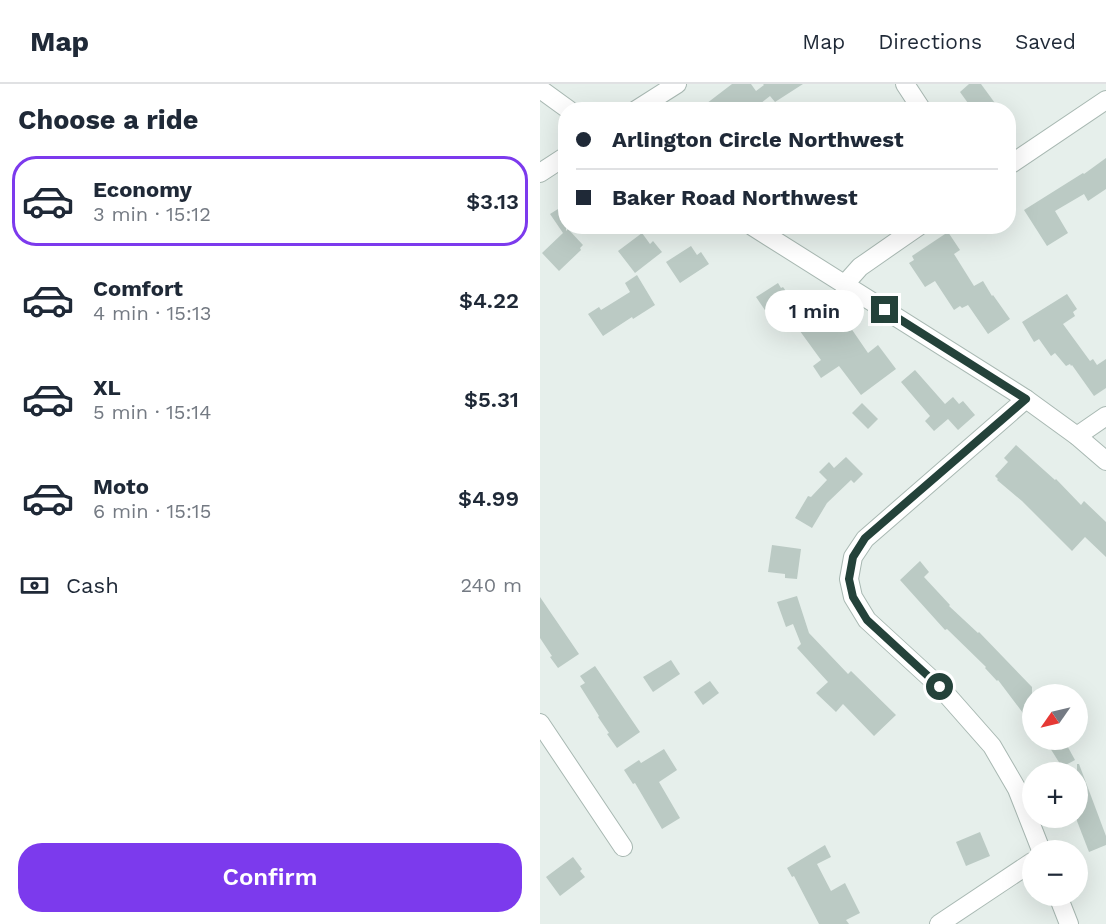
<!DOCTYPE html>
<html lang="en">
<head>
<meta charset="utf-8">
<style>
	:root { --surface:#fff; --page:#f2f2f3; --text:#1f2937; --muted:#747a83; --line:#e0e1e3; --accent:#7c3aed }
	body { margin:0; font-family:"Work Sans",sans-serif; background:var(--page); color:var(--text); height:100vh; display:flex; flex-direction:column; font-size:22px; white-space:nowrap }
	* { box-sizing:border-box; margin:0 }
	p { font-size:20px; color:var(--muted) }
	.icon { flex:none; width:33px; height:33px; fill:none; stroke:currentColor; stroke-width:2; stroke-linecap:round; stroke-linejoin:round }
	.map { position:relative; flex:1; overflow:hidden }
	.panel { display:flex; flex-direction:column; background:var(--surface); width:540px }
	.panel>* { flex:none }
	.banner { position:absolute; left:18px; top:18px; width:458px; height:132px; border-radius:24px; box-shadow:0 6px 24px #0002; display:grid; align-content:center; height:132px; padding:0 18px; background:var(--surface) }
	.needle { width:39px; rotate:236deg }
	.buttons { position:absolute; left:482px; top:600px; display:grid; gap:12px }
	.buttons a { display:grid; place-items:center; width:66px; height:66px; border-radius:50%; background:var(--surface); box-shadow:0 6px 24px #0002; font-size:30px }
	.end { position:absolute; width:27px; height:27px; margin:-14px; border:8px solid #24423a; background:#fff; box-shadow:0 0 0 3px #fff }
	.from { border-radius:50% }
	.bubble { position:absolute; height:42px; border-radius:21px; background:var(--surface); box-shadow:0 6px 24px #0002; font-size:20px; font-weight:600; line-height:42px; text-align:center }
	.banner b { display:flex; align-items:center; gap:21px; height:57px; font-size:22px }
	.banner b+b { border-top:2px solid var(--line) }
	.banner i { width:15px; height:15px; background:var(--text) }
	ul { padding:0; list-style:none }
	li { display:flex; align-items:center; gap:18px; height:90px; margin:0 12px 9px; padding:0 6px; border:3px solid transparent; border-radius:24px }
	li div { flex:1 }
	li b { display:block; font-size:22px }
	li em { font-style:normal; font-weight:600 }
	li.selected { border-color:var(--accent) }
	li>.icon { width:54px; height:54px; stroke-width:1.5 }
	h2 { padding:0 18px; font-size:27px; line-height:72px }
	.pay { display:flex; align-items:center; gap:15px; height:66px; padding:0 18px; font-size:22px }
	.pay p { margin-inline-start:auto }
	.primary-button { display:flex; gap:12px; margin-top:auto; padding:12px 18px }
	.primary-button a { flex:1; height:69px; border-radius:24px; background:var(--accent); color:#fff; font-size:24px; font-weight:600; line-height:69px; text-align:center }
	header { display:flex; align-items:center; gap:36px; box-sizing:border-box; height:84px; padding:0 30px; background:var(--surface); border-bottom:2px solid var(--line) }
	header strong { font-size:28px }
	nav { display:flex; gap:33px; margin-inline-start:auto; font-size:21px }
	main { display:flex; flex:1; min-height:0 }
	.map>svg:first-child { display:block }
	.building { fill:#bbcac4 }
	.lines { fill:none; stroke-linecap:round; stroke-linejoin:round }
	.minor-casing { stroke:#a8b8b2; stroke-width:20 }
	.tertiary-casing { stroke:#a8b8b2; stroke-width:20 }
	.minor { stroke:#fff; stroke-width:18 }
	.tertiary { stroke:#fff; stroke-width:18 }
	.route { stroke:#24423a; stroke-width:8 }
</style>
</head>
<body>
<header>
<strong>Map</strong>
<nav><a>Map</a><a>Directions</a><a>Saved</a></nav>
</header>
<main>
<section class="panel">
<h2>Choose a ride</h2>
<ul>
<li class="selected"><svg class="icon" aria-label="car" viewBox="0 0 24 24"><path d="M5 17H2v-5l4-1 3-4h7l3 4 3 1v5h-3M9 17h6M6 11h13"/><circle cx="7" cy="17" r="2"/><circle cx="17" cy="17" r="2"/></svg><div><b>Economy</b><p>3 min · 15:12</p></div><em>$3.13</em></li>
<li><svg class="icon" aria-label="car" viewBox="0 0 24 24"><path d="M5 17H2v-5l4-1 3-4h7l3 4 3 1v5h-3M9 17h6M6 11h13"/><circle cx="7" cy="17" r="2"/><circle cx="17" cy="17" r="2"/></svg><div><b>Comfort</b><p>4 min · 15:13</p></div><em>$4.22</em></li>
<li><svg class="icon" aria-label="car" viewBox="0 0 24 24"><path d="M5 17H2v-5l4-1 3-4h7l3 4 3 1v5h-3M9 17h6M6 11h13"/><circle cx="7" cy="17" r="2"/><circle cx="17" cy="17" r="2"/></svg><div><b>XL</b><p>5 min · 15:14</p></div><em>$5.31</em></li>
<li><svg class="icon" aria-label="car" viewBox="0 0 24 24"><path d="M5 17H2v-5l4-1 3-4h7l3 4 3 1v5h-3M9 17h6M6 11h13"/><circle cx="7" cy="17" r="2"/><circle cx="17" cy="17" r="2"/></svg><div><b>Moto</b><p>6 min · 15:15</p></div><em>$4.99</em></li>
</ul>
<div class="pay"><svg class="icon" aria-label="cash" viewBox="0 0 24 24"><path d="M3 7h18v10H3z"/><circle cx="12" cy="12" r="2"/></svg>Cash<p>240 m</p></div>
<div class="primary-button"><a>Confirm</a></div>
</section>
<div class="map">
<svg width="566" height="840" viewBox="0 0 566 840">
	<rect width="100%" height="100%" fill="#e6efeb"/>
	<g class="building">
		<polygon points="192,0 211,0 216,7 224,1 223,0 263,0 235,18 230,12 212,26 158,26"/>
		<polygon points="429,0 441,0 460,26 433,26 420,8"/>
		<polygon points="566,74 566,105 548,117 544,110 515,127 528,149 507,162 484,126 543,89 544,90"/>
		<polygon points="26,120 26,147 28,145 43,161 40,164 41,166 19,187 2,169 23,149 10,130"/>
		<polygon points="408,148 420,166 414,170 434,202 443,197 452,212 453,211 470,235 448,250 428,221 422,224 420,222 414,226 395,197 385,203 369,179 374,176 372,172"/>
		<polygon points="102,149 110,160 113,157 122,168 95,189 78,167"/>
		<polygon points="151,162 157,171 161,168 169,180 140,199 126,178"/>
		<polygon points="97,191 115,221 93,235 92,233 63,252 48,230 59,223 61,226 90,208 85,199"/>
		<polygon points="238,199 241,204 243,203 248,210 249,209 271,242 285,232 292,242 304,234 328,269 338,261 356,285 321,311 299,282 281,294 273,282 281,276 249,232 235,241 216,213"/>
		<polygon points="527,210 537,225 533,228 535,232 523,240 550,277 553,275 557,281 566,275 566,304 554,312 532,281 531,282 530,280 526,282 515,269 511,272 499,255 494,258 482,238"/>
		<polygon points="375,286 405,320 413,313 419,320 423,317 435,331 418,346 408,335 394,347 385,337 390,332 361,298"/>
		<polygon points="322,319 338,335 328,345 312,329"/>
		<polygon points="476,361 515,396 516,395 541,421 544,417 566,438 566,473 545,453 532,467 482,417 457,396 458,395 455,392 468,378 464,374"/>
		<polygon points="306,373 323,390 314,399 311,396 287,419 272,444 255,434 268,412 271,413 287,396 279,388 289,378 294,384"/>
		<polygon points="232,461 261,465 257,495 245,494 245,490 228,488"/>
		<polygon points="380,477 389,488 384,493 410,521 409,522 438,549 439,548 492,603 492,641 458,596 457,597 445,584 446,583 407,545 405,546 360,496"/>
		<polygon points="257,512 269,549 308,590 311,587 356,631 334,652 303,620 296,628 276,609 288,598 257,564 261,560 253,540 246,543 237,518"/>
		<polygon points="0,513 39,570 18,584 10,573 12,572 0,554"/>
		<polygon points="131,576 140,590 113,608 103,593"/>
		<polygon points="55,582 100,648 77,664 67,650 69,649 58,633 59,632 40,602 45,599 40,592"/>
		<polygon points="170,597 179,609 163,621 154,608"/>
		<polygon points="505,656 524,656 535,676 522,683"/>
		<polygon points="124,665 137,686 119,698 140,734 122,745 95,699 93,700 84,686 99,676 101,679"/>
		<polygon points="537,680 539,680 566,752 566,761 549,768 537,737"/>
		<polygon points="440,748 450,772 426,782 416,758"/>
		<polygon points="285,761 291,773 277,780 291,807 305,799 320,829 306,836 309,840 279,840 254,792 252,793 247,784"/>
		<polygon points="33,773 42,785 40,787 45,793 20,812 6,793"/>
	</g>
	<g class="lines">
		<g class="minor-casing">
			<g id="minor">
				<polyline points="365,0 382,26"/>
				<polyline points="96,26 137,0"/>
				<polyline points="468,82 566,16"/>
				<polyline points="0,89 26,72"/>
				<polyline points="304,201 320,183 379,142"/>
				<polyline points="486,315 325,455 313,473 309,495 313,513 327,536 400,603 452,662 477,705 501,766"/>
				<polyline points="537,352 566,332"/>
				<polyline points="0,639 83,763"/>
				<polyline points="518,812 529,840"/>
				<polyline points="399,840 492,778"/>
			</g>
		</g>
		<g class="tertiary-casing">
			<g id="tertiary">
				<polyline points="0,5 29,26"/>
				<polyline points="212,142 486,315 537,352 566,377"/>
			</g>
		</g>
		<use href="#minor" class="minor"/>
		<use href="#tertiary" class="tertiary"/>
	</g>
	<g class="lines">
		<polyline class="route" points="345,226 486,315 325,454 313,473 309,495 313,513 327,536 400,603"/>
	</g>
</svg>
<div class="buttons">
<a><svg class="needle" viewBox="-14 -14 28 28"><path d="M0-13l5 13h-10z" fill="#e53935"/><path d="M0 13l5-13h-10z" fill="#747a83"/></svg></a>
<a>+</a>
<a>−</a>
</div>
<i class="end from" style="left:400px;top:603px"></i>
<i class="end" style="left:345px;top:226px"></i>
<div class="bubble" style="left:225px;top:206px;width:99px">1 min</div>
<div class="banner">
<b><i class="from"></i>Arlington Circle Northwest</b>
<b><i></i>Baker Road Northwest</b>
</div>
</div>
</main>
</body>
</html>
